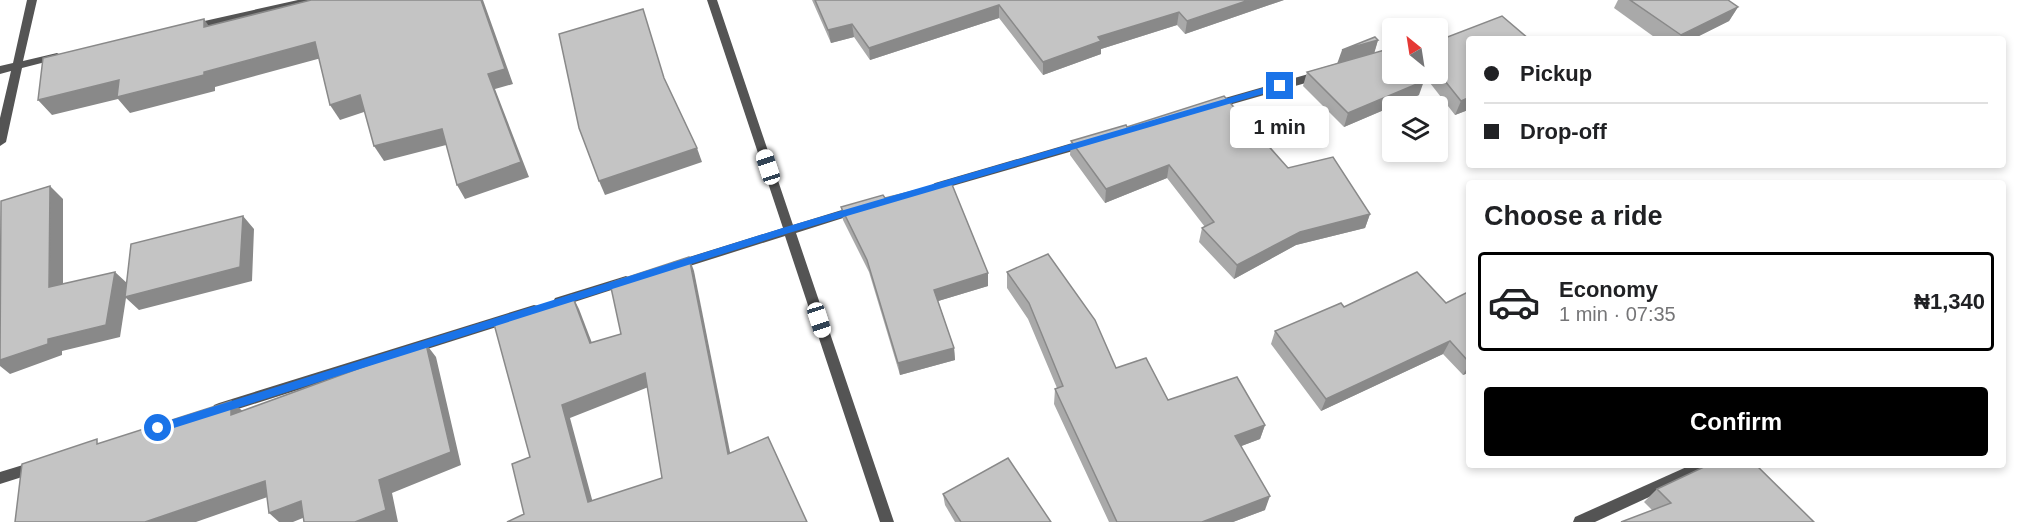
<!DOCTYPE html>
<html lang="en">
<head>
<meta charset="utf-8">
<style>
	:root { --surface:#fff; --page:#f2f2f2; --text:#202124; --muted:#757577; --line:#e0e0e0; --accent:#000 }
	body { margin:0; font-family:Helvetica,sans-serif; background:var(--page); color:var(--text); height:100vh; display:flex; flex-direction:column; font-size:22px; white-space:nowrap }
	* { box-sizing:border-box; margin:0 }
	p { font-size:20px; color:var(--muted) }
	.icon { flex:none; width:33px; height:33px; fill:none; stroke:currentColor; stroke-width:2; stroke-linecap:round; stroke-linejoin:round }
	.map { position:relative; flex:1; overflow:hidden }
	.details { position:absolute; left:1466px; top:180px; width:540px; height:288px; display:flex; flex-direction:column; background:var(--surface); border-radius:6px; box-shadow:0 3px 9px #0003 }
	.details>* { flex:none }
	.top-card { position:absolute; left:1466px; top:36px; width:540px; height:132px; border-radius:6px; box-shadow:0 3px 9px #0003; display:grid; align-content:center; height:132px; padding:0 18px; background:var(--surface) }
	.needle { width:39px; rotate:330deg }
	.tools { position:absolute; left:1382px; top:18px; display:grid; gap:12px }
	.tools a { display:grid; place-items:center; width:66px; height:66px; border-radius:6px; background:var(--surface); box-shadow:0 3px 9px #0003; font-size:30px }
	.end { position:absolute; width:27px; height:27px; margin:-14px; border:8px solid #1a73e8; background:#fff; box-shadow:0 0 0 3px #fff }
	.from { border-radius:50% }
	.bubble { position:absolute; height:42px; border-radius:6px; background:var(--surface); box-shadow:0 3px 9px #0003; font-size:20px; font-weight:600; line-height:42px; text-align:center }
	.car { position:absolute; width:18px; height:36px; margin:-18px -9px; border-radius:8px; box-shadow:0 0 4px 2px #0007; background:linear-gradient(#fff 24%,#345 0 40%,#fff 0 76%,#345 0 86%,#fff 0) }
	.top-card b { display:flex; align-items:center; gap:21px; height:57px; font-size:22px }
	.top-card b+b { border-top:2px solid var(--line) }
	.top-card i { width:15px; height:15px; background:var(--text) }
	ul { padding:0; list-style:none }
	li { display:flex; align-items:center; gap:18px; height:99px; margin:0 12px 9px; padding:0 6px; border:3px solid var(--line); border-radius:6px }
	li div { flex:1 }
	li b { display:block; font-size:22px }
	li em { font-style:normal; font-weight:600 }
	li.active { border-color:var(--accent) }
	li>.icon { width:54px; height:54px; stroke-width:1.5 }
	h2 { padding:0 18px; font-size:27px; line-height:72px }
	.cta { display:flex; gap:12px; margin-top:auto; padding:12px 18px }
	.cta a { flex:1; height:69px; border-radius:6px; background:var(--accent); color:#fff; font-size:24px; font-weight:600; line-height:69px; text-align:center }
	.map>svg:first-child { display:block }
	.lines { fill:none; stroke-linecap:round; stroke-linejoin:round }
	.street { fill:#545454; fill-rule:evenodd }
	.wall { fill:#a9a9a9 }
	.shaded-wall { fill:#898989 }
	.building { fill:#c4c4c4; stroke:#898989; stroke-width:1.5; fill-rule:evenodd }
	.route { fill:#1a73e8 }
</style>
</head>
<body>
<div class="map">
<svg width="2042" height="522" viewBox="0 0 2042 522">
	<rect width="100%" height="100%" fill="#fff"/>
	<g class="lines">
		<g class="street">
			<polygon points="27,0 37,0 23,61 57,53 62,56 61,58 22,68 6,142 0,146 0,118 11,71 0,74 0,66 13,63"/>
			<polygon points="298,0 317,0 312,3 191,30 186,27 191,24"/>
			<polygon points="707,0 717,0 793,225 858,205 864,209 862,212 796,233 894,522 880,522 785,236 677,270 673,268 671,265 673,262 783,228"/>
			<polygon points="1319,71 1323,72 1324,75 1323,78 1215,109 1210,105 1211,102"/>
			<polygon points="1086,139 1092,143 1090,146 935,191 929,187 935,183"/>
			<polygon points="626,276 630,278 632,281 630,284 559,307 555,306 553,302 555,298"/>
			<polygon points="534,305 538,306 540,310 538,314 219,415 214,413 212,409 214,405 219,403"/>
			<polygon points="36,461 41,463 43,467 41,471 0,484 0,472"/>
			<polygon points="1691,465 1712,465 1710,469 1595,522 1573,522 1575,517"/>
		</g>
	</g>
	<g class="wall">
		<polygon points="812,0 1284,0 1185,34 1177,25 1101,49 1101,54 1043,75 999,18 870,60 854,37 831,43"/>
		<polygon points="1618,0 1728,0 1738,7 1729,21 1693,39 1657,39 1614,8"/>
		<polygon points="1468,39 1468,110 1455,115 1423,74 1437,74 1437,41"/>
		<polygon points="1378,40 1374,53 1419,95 1344,127 1303,86 1307,72 1338,63"/>
		<polygon points="1127,127 1288,168 1370,214 1365,228 1296,245 1234,279 1199,242 1202,228 1205,227 1167,178 1105,203 1070,155 1071,141"/>
		<polygon points="885,198 988,286 938,301 954,348 955,360 900,375 869,272 843,220 841,207"/>
		<polygon points="1007,272 1116,368 1168,400 1265,425 1260,439 1241,446 1265,510 1233,522 1109,522 1054,404 1055,389 1057,388 1028,319 1007,288"/>
		<polygon points="1468,292 1468,373 1463,375 1443,354 1321,411 1271,344 1275,331 1344,307 1446,303"/>
		<polygon points="1657,489 1814,522 1652,510 1644,502"/>
		<polygon points="943,494 1051,522 955,522 945,505"/>
	</g>
	<g class="shaded-wall">
		<polygon points="481,0 483,0 513,84 495,89 529,177 465,199 457,185"/>
		<polygon points="1249,0 1284,0 1185,34 1187,21"/>
		<polygon points="999,5 999,18 870,60 869,48"/>
		<polygon points="1738,7 1729,21 1693,39 1679,39 1681,35"/>
		<polygon points="1179,12 1177,25 1101,49 1101,54 1043,75 1043,62 1098,37"/>
		<polygon points="204,19 215,35 204,27"/>
		<polygon points="852,24 854,37 831,43 828,30"/>
		<polygon points="1378,40 1374,54 1337,64 1342,50"/>
		<polygon points="315,42 325,57 215,87 215,91 130,113 118,99 52,115 38,100 119,80 204,72"/>
		<polygon points="1424,81 1419,95 1344,127 1348,113"/>
		<polygon points="360,95 370,110 340,120 330,105"/>
		<polygon points="1468,98 1468,110 1455,115 1461,101"/>
		<polygon points="442,129 450,144 384,161 374,146"/>
		<polygon points="697,148 702,162 605,195 599,181"/>
		<polygon points="1169,165 1167,178 1105,203 1106,189"/>
		<polygon points="50,186 63,199 63,299 49,287"/>
		<polygon points="1370,214 1365,228 1296,245 1234,279 1237,265 1300,232"/>
		<polygon points="243,216 254,229 252,281 139,310 126,298 120,337 62,351 62,355 10,374 0,366 0,360 48,339 115,272 128,284"/>
		<polygon points="689,257 694,271 733,467 728,454"/>
		<polygon points="988,273 988,286 935,302 934,290"/>
		<polygon points="572,295 579,309 597,356 590,343"/>
		<polygon points="1450,341 1443,354 1321,411 1326,399"/>
		<polygon points="426,344 436,357 461,465 392,493 398,522 355,522 379,480"/>
		<polygon points="954,348 955,360 900,375 898,363"/>
		<polygon points="1468,366 1468,373 1463,375"/>
		<polygon points="645,373 651,386 570,418 596,514 588,502 562,405"/>
		<polygon points="231,401 246,414 231,415"/>
		<polygon points="1265,425 1260,439 1231,450 1235,436"/>
		<polygon points="265,481 279,493 196,522 145,522"/>
		<polygon points="1270,496 1265,510 1233,522 1202,522"/>
		<polygon points="301,501 315,513 293,522 279,522 269,513"/>
	</g>
	<g class="building">
		<polygon points="311,0 481,0 505,69 488,74 521,162 457,185 442,129 374,146 360,95 330,105 315,42 204,72 204,75 117,97 119,80 38,100 43,58 204,19 204,27"/>
		<polygon points="815,0 1249,0 1187,21 1179,12 1098,37 1101,41 1043,62 999,5 869,48 852,24 828,30"/>
		<polygon points="1630,0 1728,0 1738,7 1681,35"/>
		<polygon points="643,9 664,78 697,148 599,181 579,128 559,34"/>
		<polygon points="1502,16 1529,39 1468,39 1468,98 1461,101 1437,71 1437,41"/>
		<polygon points="1375,37 1378,40 1342,50"/>
		<polygon points="1388,49 1392,52 1392,74 1416,74 1424,81 1348,113 1307,72"/>
		<polygon points="1224,96 1288,168 1333,157 1370,214 1300,232 1237,265 1202,228 1214,222 1169,165 1106,189 1071,141 1126,125 1127,127"/>
		<polygon points="951,182 988,273 934,290 954,348 898,363 867,260 841,207 883,195 885,198"/>
		<polygon points="50,186 49,287 115,272 106,325 48,339 48,344 0,360 1,201"/>
		<polygon points="243,216 240,267 125,297 131,244"/>
		<polygon points="1048,254 1095,320 1116,368 1146,358 1168,400 1237,377 1265,425 1235,436 1270,496 1202,522 1117,522 1055,389 1063,386 1029,303 1007,272"/>
		<path d="M689,257L728,454L768,437L807,522H507L524,514L512,464L530,457L494,324L572,295L590,343L621,334L610,283ZM645,373L662,478L588,502L562,405Z"/>
		<polygon points="1417,272 1446,303 1468,292 1468,361 1450,341 1326,399 1275,331 1341,303 1344,307"/>
		<polygon points="426,344 451,452 379,480 386,510 355,522 304,522 301,501 269,513 265,481 145,522 15,522 22,464 97,439 97,444 231,401 231,415"/>
		<polygon points="1008,458 1051,522 961,522 943,494"/>
		<polygon points="1708,465 1756,465 1814,522 1621,522 1671,503 1657,489"/>
	</g>
	<polygon class="route" points="1280,83 1285,86 1283,88 789,233 158,433 152,428 158,424 789,226"/>
</svg>
<div class="tools">
<a><svg class="needle" viewBox="-14 -14 28 28"><path d="M0-13l5 13h-10z" fill="#e53935"/><path d="M0 13l5-13h-10z" fill="#757577"/></svg></a>
<a><svg class="icon" aria-label="layers" viewBox="0 0 24 24"><path d="M12 4l9 5-9 5-9-5zM3 14l9 5 9-5"/></svg></a>
</div>
<i class="end from" style="left:158px;top:428px"></i>
<i class="end" style="left:1280px;top:86px"></i>
<div class="bubble" style="left:1230px;top:106px;width:99px">1 min</div>
<i class="car" style="left:768px;top:167px;rotate:342deg"></i>
<i class="car" style="left:819px;top:320px;rotate:162deg"></i>
<div class="top-card">
<b><i class="from"></i>Pickup</b>
<b><i></i>Drop-off</b>
</div>
<section class="details">
<h2>Choose a ride</h2>
<ul>
<li class="active"><svg class="icon" aria-label="car" viewBox="0 0 24 24"><path d="M5 17H2v-5l4-1 3-4h7l3 4 3 1v5h-3M9 17h6M6 11h13"/><circle cx="7" cy="17" r="2"/><circle cx="17" cy="17" r="2"/></svg><div><b>Economy</b><p>1 min · 07:35</p></div><em>₦1,340</em></li>
</ul>
<div class="cta"><a>Confirm</a></div>
</section>
</div>
</body>
</html>
